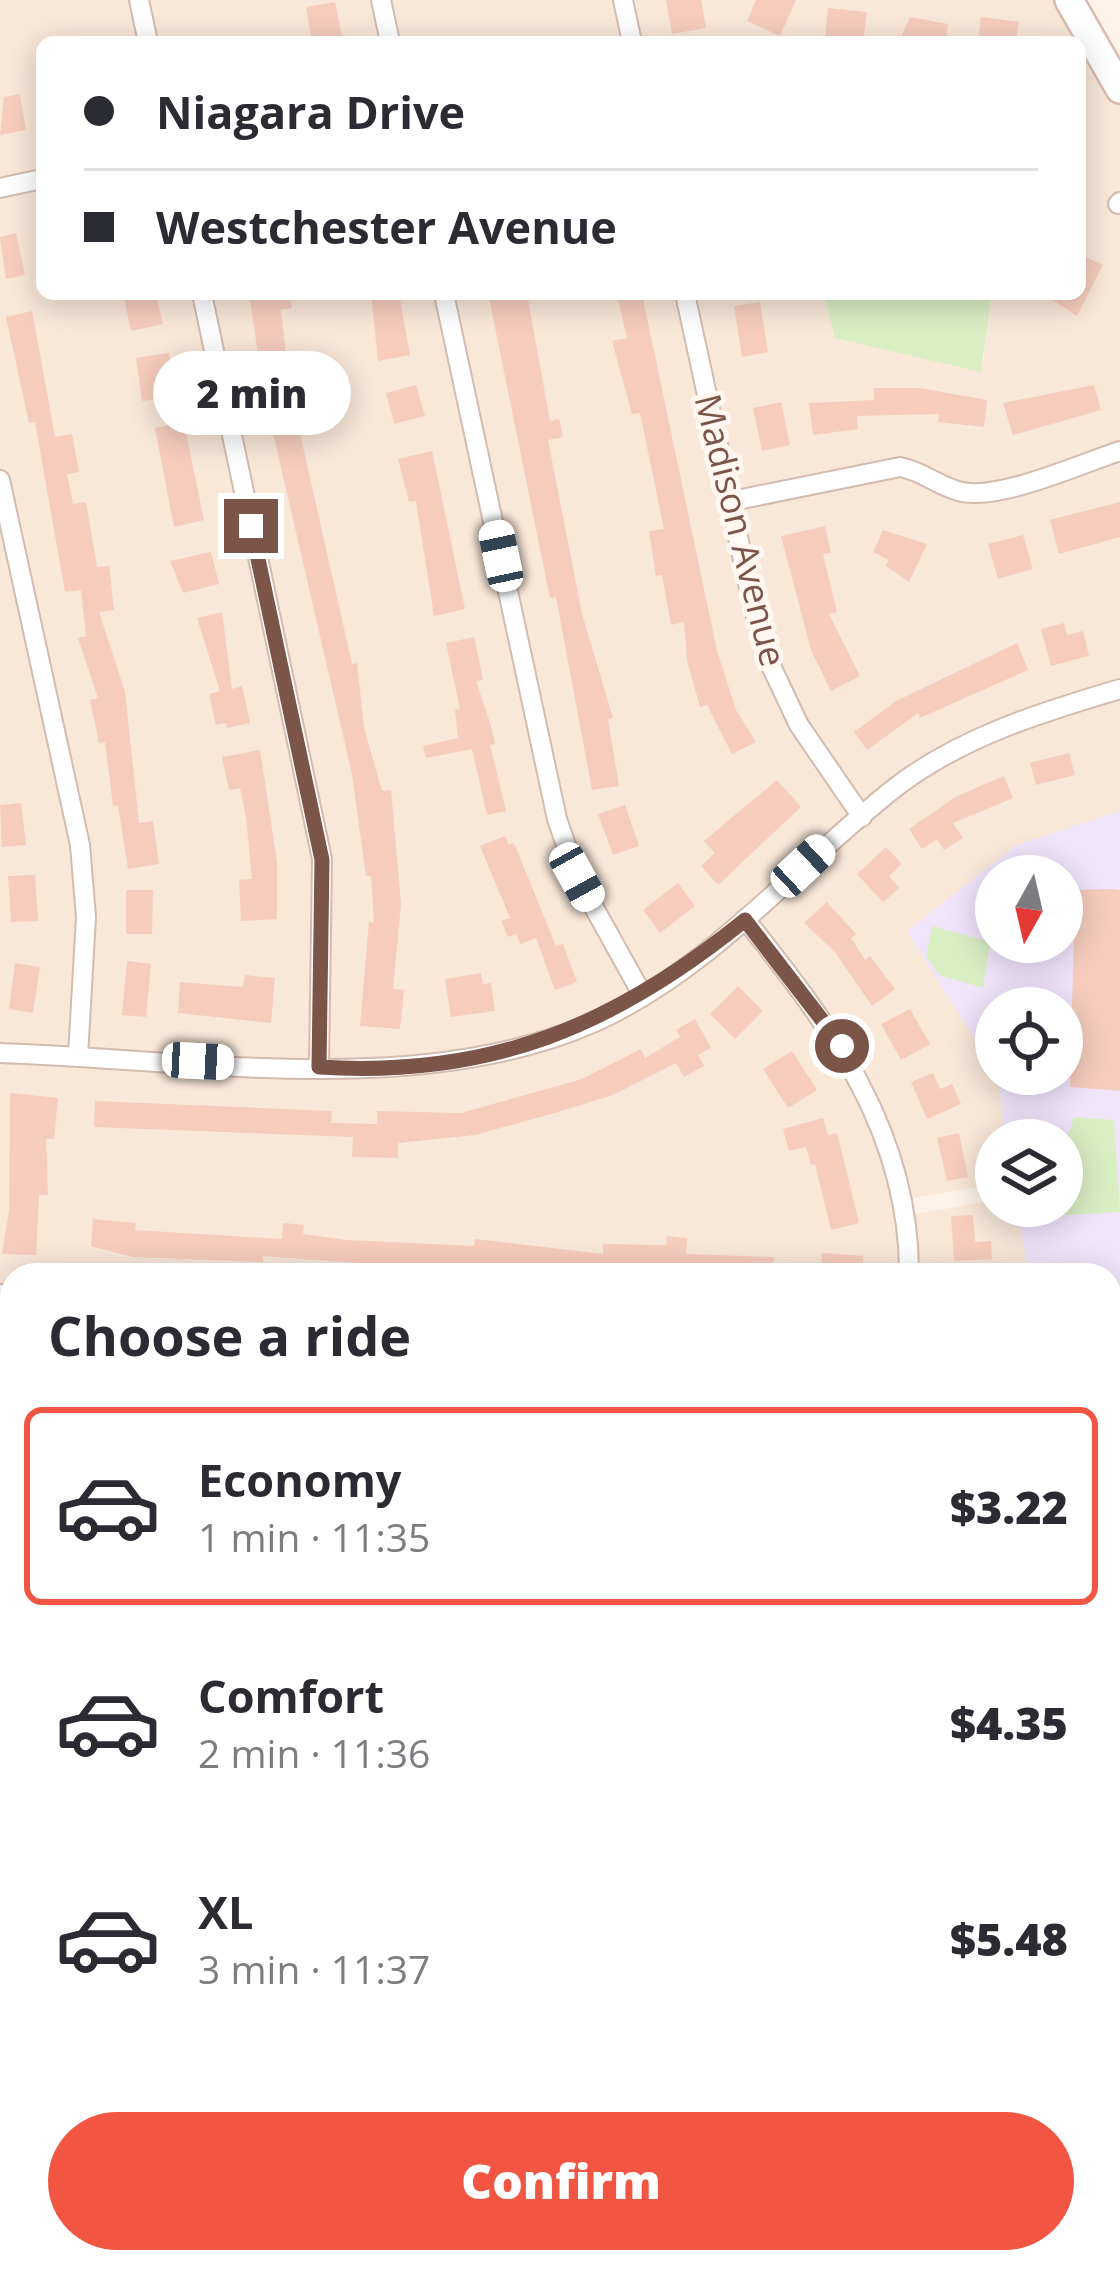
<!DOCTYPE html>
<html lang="en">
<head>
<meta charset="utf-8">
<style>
	:root { --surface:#fff; --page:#f2f2f3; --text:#2b2b33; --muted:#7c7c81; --line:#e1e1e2; --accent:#f25643 }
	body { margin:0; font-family:"Open Sans",sans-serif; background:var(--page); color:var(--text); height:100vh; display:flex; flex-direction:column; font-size:45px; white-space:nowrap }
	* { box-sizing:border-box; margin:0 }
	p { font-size:39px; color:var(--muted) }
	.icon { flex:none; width:66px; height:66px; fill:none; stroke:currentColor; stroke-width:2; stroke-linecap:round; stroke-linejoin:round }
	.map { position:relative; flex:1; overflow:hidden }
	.drawer { position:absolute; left:0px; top:1263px; width:1122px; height:1011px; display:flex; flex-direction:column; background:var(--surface); border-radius:36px 36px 0 0; box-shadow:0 6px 30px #0003 }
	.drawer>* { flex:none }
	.hud { position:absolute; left:36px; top:36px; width:1050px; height:264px; border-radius:18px; box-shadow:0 6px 30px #0003; display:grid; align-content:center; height:264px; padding:0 48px; background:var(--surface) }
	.needle { width:78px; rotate:188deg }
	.buttons { position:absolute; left:975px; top:855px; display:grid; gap:24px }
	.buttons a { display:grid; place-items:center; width:108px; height:108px; border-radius:50%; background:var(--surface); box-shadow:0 6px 30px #0003; font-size:60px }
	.end { position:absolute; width:54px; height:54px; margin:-27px; border:15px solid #7b5548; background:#fff; box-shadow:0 0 0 6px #fff }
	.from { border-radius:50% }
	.bubble { position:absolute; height:84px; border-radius:42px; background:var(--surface); box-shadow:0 6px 30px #0003; font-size:39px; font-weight:800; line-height:84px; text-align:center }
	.car { position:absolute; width:36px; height:72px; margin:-36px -18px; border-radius:15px; box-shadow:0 0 9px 3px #0007; background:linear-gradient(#fff 24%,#345 0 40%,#fff 0 76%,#345 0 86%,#fff 0) }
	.hud b { display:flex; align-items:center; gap:42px; height:114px; font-size:45px }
	.hud b+b { border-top:3px solid var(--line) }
	.hud i { width:30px; height:30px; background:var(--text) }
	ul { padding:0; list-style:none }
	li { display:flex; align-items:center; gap:36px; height:198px; margin:0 24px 18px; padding:0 24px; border:6px solid transparent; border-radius:18px }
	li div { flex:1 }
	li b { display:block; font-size:45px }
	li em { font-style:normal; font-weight:800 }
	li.active { border-color:var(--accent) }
	li>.icon { width:108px; height:108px; stroke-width:1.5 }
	h2 { padding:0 48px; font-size:54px; line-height:144px }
	.primary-button { display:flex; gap:24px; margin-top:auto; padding:24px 48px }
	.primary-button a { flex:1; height:138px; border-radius:72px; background:var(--accent); color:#fff; font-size:48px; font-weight:800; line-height:138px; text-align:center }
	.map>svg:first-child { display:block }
	.residential { fill:#f9e7d8; fill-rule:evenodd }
	.education { fill:#f0e4fb; fill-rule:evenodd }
	.green { fill:#daeec4 }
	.building { fill:#f6cdbd }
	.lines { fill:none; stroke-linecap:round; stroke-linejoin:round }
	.minor-casing { stroke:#d4bbaf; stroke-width:22 }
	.secondary-casing { stroke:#dabcae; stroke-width:32 }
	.minor { stroke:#fff; stroke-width:18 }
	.secondary { stroke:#fff; stroke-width:27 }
	.route { stroke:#7b5548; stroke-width:15 }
	.labels { text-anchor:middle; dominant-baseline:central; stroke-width:10; stroke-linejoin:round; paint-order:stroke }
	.street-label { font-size:36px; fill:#7b5548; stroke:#fff7f0 }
</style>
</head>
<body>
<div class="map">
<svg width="1120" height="2273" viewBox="0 0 1120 2273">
	<rect width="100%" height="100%" fill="#fef3e8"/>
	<g class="residential">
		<path d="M0,0H1069L1120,89V811L1017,845L908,931L998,1077L1006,1140H996V1184L906,1199L910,1215L996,1200V1206H1018L1028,1275H12V2246L0,2245ZM42,42H1080V294H992L982,371L836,338L824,294H42Z"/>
		<polygon points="1110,1479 1120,1481 1120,2273 354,2273 221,2262 1110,2262"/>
	</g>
	<path class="education" d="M1120,811V1481L1110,1479V1275H1028L1018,1206H1062V1140H1006L997,1074H1062V1008H996V1073L907,931L1017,845ZM996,876H1062V942H996Z"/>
	<g class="green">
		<polygon points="824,294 992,294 981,372 835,338"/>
		<polygon points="932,926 990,942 983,988 939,975 926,956"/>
		<polygon points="1074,1117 1114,1120 1120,1212 1053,1216 1049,1206 1062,1206 1062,1154"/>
	</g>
	<g class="building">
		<polygon points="666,0 701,0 706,28 672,34"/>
		<polygon points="756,0 796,0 780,36 747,21"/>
		<polygon points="335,2 343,42 312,42 306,7"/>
		<polygon points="828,8 867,12 863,42 825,38"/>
		<polygon points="910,17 948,24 946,42 899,42"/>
		<polygon points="981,17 1019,22 1016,42 978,42"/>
		<polygon points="20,94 26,130 0,135 4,97"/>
		<polygon points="16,233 25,275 6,279 0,237"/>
		<polygon points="1080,254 1103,265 1077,316 1043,294 1080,294"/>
		<polygon points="156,294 163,324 131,331 124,298"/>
		<polygon points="249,294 289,294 292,308 281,310 290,389 352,664 357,663 364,728 382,791 391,790 401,904 393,989 404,990 400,1029 360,1026 369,922 374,923 371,876 366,876 352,774 264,394"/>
		<polygon points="371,294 399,294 410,355 378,361"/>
		<polygon points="511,294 527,294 550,421 559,419 563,437 548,440 582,614 613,718 608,719 619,786 592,790 556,597 550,598 489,298"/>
		<polygon points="617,294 642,294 717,651 736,710 756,742 732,754 707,705 700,707 687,660 684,622 671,625 662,575 656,576 649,531 664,529 640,413 632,414 612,341 627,338"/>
		<polygon points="760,302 768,352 742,357 734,306"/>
		<polygon points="32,311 55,437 72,434 79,472 67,474 73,504 86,502 97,567 109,566 114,610 99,612 125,692 139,823 153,821 159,864 128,869 118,805 113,806 105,742 99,743 90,700 98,698 78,638 86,636 81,590 65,592 35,422 29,423 6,317"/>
		<polygon points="169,353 175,397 142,401 136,358"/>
		<polygon points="416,385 425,416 394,424 386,393"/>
		<polygon points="1094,385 1101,410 1013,435 1003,403"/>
		<polygon points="874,388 920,388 987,400 984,427 938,422 939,414 857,416 858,429 813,435 809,403 874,400"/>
		<polygon points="781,402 790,445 762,451 753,408"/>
		<polygon points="184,423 204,520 174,527 155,428"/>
		<polygon points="432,451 465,609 434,616 416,501 409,502 398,459"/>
		<polygon points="1120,502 1120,537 1059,554 1050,520"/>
		<polygon points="825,526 831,553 823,554 837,612 829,614 860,676 831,691 811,650 781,536"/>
		<polygon points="883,530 927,544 909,582 886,566 889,560 873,552"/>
		<polygon points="1023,535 1033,569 998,579 988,544"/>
		<polygon points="211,552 219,584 183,593 170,561"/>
		<polygon points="222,612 232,689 242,686 250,723 227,728 226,723 216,725 209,694 220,691 197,618"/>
		<polygon points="1064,623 1067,635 1083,631 1089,656 1051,666 1041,629"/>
		<polygon points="474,637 483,680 476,681 491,726 495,744 490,745 506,811 487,815 472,749 426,758 423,746 458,738 455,710 460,709 446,643"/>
		<polygon points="1017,643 1028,670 920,718 918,713 867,750 854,732 896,701"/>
		<polygon points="260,750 277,862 277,919 241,921 239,880 252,879 246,817 240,788 229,790 222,757"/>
		<polygon points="1069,753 1075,775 1036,785 1030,763"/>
		<polygon points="1004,776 1013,798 953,823 963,838 944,850 937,839 922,849 909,829 957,796"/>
		<polygon points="777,780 801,807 718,885 701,866 715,853 704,841"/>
		<polygon points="21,803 26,845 2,847 0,805"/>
		<polygon points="625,805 639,846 613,855 598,814"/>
		<polygon points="505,836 509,845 514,843 556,946 563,944 577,982 555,990 536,938 520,944 516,934 508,937 501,921 510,918 480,846"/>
		<polygon points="886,847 902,864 889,876 899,888 883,902 857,874"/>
		<polygon points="35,875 38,921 11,922 8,876"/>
		<polygon points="678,883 695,906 660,933 643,910"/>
		<polygon points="1111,889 1120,890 1120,1091 1070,1087 1075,890"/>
		<polygon points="126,890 153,890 152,934 126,934"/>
		<polygon points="827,902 856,934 851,938 865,960 870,956 895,989 872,1006 835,952 804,923"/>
		<polygon points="127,961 151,964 146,1017 122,1015"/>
		<polygon points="15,963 40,967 33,1013 9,1009"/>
		<polygon points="481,973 483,984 491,983 495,1011 451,1017 445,979"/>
		<polygon points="245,975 275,978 271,1023 178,1013 180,982 243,987"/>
		<polygon points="738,986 763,1011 735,1039 710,1014"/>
		<polygon points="910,1009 930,1044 901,1060 881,1024"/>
		<polygon points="695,1019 711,1048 698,1055 704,1066 684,1077 676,1063 613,1095 551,1114 475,1135 398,1143 398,1158 352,1157 353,1137 94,1127 95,1101 332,1111 331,1123 377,1124 377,1111 461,1113 582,1079 641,1049 645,1058 680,1037 676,1030"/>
		<polygon points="792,1051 817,1090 788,1108 763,1069"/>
		<polygon points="933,1073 940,1089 952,1084 961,1104 927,1119 911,1082"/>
		<polygon points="10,1093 58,1098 54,1139 46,1139 48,1195 39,1195 36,1255 2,1254 9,1211"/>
		<polygon points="823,1118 828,1135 837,1133 859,1223 831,1230 815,1164 811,1165 806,1147 789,1151 783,1129"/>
		<polygon points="959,1133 968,1177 947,1181 937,1138"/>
		<polygon points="973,1215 975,1242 991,1241 992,1259 954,1261 951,1216"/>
		<polygon points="93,1219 136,1223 135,1230 282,1239 283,1223 304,1225 303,1234 348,1240 474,1246 475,1239 603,1254 603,1244 666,1245 667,1236 687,1238 686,1254 774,1257 772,1275 518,1275 263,1256 263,1262 133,1257 91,1246"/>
		<polygon points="822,1253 863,1256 862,1275 821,1275"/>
	</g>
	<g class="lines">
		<g class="minor-casing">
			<g id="minor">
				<polyline points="139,0 148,42"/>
				<polyline points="381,0 390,42"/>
				<polyline points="623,0 632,42"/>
				<polyline points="0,188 42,179"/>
				<polyline points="1118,204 1120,202"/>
				<polyline points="202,294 322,859 319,1067"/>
				<polyline points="444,294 557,819 577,877 642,994"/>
				<polyline points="685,294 753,606 772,668 799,725 862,817"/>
				<polyline points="0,480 80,845 86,917 78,1056"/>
				<path d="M732,501L900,467C923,471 939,487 962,492C1001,500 1080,464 1120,451"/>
				<path d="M745,919C830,1026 910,1131 909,1275"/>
				<path d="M0,1053C190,1059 418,1100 595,1022C712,969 796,865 896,787C961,737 1042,712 1120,689"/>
				<polyline points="0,1294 12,1295"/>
				<polyline points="0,1537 12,1537"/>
				<polyline points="1110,1594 1120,1598"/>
				<polyline points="0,1776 12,1776"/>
				<polyline points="0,2017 12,2017"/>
				<polyline points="1028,2262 1029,2273"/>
				<polyline points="497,2273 498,2262"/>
				<polyline points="741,2273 742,2262"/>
			</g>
		</g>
		<g class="secondary-casing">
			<g id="secondary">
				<polyline points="1069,0 1120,89"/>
				<polyline points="0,2245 12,2246"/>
				<polyline points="221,2262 354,2273"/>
			</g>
		</g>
		<use href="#minor" class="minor"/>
		<use href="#secondary" class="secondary"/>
	</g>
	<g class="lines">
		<path class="route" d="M251,526L322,860L319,1067C490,1078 614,1026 745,920L842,1046"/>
	</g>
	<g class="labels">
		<g class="street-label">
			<text transform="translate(741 530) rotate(76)">Madison Avenue</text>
		</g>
	</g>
</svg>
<div class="buttons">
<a><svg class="needle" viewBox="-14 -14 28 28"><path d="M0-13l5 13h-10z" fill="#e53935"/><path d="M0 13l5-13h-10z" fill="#7c7c81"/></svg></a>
<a><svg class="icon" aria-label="locate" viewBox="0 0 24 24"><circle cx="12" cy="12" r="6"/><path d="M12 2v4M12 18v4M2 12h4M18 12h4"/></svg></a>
<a><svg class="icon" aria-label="layers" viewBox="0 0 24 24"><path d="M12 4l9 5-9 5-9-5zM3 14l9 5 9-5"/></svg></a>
</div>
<i class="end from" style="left:842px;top:1046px"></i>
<i class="end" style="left:251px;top:526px"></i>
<div class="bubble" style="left:153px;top:351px;width:198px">2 min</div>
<i class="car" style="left:501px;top:556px;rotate:348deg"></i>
<i class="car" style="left:803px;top:866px;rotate:47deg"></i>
<i class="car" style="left:577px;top:877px;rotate:151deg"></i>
<i class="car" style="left:198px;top:1061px;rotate:93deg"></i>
<div class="hud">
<b><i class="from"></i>Niagara Drive</b>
<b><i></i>Westchester Avenue</b>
</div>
<section class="drawer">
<h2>Choose a ride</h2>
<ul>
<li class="active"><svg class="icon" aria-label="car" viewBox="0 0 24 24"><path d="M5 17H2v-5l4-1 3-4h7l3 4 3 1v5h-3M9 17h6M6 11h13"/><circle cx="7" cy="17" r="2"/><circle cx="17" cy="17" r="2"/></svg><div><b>Economy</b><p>1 min · 11:35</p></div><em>$3.22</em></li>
<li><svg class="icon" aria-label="car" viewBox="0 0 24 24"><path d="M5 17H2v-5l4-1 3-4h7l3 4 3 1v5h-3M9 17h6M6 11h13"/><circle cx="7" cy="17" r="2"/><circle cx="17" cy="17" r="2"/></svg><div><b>Comfort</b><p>2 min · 11:36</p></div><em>$4.35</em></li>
<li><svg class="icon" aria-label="car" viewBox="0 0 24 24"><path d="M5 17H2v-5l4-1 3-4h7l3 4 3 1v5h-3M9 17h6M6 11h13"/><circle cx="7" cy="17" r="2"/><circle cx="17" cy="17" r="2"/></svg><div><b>XL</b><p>3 min · 11:37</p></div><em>$5.48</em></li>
</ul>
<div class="primary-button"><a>Confirm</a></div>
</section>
</div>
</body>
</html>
